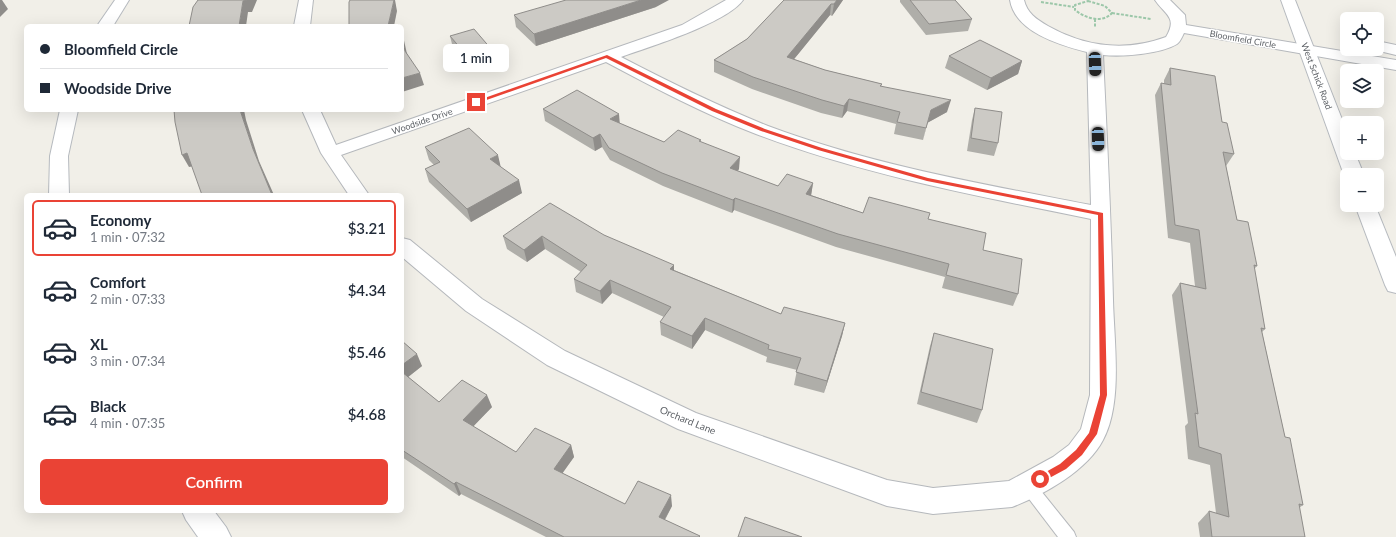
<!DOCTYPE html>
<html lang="en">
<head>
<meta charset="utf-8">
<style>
	:root { --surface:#fff; --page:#f2f2f3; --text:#1f2937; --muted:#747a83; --line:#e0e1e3; --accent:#ea4335 }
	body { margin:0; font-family:Lato,sans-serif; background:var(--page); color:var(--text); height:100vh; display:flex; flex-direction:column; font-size:15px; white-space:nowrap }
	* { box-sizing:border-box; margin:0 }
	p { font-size:13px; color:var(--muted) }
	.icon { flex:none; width:22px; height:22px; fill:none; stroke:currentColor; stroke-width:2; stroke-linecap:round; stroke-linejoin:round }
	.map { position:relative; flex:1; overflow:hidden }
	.panel { position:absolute; left:24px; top:193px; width:380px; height:320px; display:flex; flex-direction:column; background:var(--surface); border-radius:6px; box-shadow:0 4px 16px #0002 }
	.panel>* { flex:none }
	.hud { position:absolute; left:24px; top:24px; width:380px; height:88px; border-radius:6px; box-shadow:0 4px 16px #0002; display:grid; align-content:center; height:88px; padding:0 16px; background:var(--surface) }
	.fabs { position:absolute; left:1340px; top:12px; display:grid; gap:8px }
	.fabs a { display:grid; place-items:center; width:44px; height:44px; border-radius:6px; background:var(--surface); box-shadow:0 4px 16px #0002; font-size:20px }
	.end { position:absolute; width:18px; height:18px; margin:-9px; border:5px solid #ea4335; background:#fff; box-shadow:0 0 0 2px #fff }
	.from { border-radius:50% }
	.bubble { position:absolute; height:28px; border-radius:6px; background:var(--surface); box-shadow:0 4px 16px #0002; font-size:13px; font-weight:600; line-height:28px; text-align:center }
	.car { position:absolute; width:12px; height:24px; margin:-12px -6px; border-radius:5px; box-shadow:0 0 3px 1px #0007; background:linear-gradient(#222 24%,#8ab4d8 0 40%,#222 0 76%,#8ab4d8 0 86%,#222 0) }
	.hud b { display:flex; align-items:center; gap:14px; height:38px; font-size:15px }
	.hud b+b { border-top:1px solid var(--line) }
	.hud i { width:10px; height:10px; background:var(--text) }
	ul { padding:7px 0 0; list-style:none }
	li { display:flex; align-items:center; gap:12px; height:56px; margin:0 8px 6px; padding:0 8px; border:2px solid transparent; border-radius:6px }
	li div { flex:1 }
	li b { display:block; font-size:15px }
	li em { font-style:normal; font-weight:600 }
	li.active { border-color:var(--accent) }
	li>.icon { width:36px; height:36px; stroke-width:1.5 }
	.primary-button { display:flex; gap:8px; margin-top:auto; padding:8px 16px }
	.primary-button a { flex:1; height:46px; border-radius:6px; background:var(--accent); color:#fff; font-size:16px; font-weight:600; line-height:46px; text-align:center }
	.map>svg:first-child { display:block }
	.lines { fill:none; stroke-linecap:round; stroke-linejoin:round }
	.lane-casing { stroke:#b5b8bc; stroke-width:2 }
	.street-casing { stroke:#b5b8bc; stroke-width:2 }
	.secondary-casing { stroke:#b6babf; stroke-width:2 }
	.path { stroke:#9cc7a9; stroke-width:2; stroke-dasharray:3 1.5; stroke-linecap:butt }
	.lane { fill:#fff; fill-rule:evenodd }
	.street { fill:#fff; fill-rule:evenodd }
	.secondary { fill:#fff; fill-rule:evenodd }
	.wall { fill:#afaea9 }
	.shaded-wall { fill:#8f8d8a }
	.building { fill:#cccac5; stroke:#8f8d8a }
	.route { fill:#ea4335 }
	.labels { text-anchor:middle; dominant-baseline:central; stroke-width:3; stroke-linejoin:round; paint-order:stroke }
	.far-street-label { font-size:9px; fill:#5f6368; stroke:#fff }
	.street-label { font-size:10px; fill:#5f6368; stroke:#fff }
</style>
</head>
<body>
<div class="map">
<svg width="1396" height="537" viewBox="0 0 1396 537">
	<rect width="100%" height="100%" fill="#f1efe8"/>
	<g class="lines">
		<g class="lane-casing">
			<polygon id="lane" points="1028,479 1033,481 1074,532 1076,537 1058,537 1023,491 1020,486 1023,481"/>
		</g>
		<g class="street-casing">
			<g id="street">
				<polygon points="299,0 313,0 310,26 294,26"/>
				<path d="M726,0H743C727,23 649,47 621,57C669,82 718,106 768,126C872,165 982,184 1091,205L1087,52C1060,45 1015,32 1010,0H1024C1027,13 1036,19 1048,26C1085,47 1126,52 1166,37C1178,17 1165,15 1155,0H1170L1185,15L1186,25L1396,60V70L1184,33C1182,37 1180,42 1177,44C1161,54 1122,57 1103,55C1107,137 1111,218 1113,300C1114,342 1123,403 1103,440C1087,471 1043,495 1012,507L933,514L887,506L678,429L547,365L466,311L402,257V238L410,240L482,299L565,351L696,413L887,480L933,488L1009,481L1053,457L1069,445L1081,429L1090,395L1091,219C978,196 864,175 756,134C704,114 655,88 606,62L341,155L369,195H349L321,153L302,110H320L336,145L682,25Z"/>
				<polygon points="1377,41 1396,45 1396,55 1371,49 1377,49"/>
			</g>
		</g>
		<g class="secondary-casing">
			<g id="secondary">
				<polygon points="115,0 129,0 113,26 97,26"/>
				<polygon points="1281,0 1295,0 1347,132 1347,153 1355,153 1364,175 1347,175 1347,179 1344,175"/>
				<polygon points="60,110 78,110 68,156 69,195 49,195 50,156"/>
				<polygon points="1355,205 1375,205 1396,257 1396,293 1388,291 1385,285"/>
				<polygon points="182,511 214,511 226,527 231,537 198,537 186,520"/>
			</g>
		</g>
		<g class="path">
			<path d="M1088,1L1105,6L1112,13C1102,24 1085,18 1075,10V5Z"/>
			<polyline points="1041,2 1074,7"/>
			<polyline points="1112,13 1151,19"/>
			<polyline points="1095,19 1095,28"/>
		</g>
		<use href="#lane" class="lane"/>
		<use href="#street" class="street"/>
		<use href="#secondary" class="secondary"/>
	</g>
	<g class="wall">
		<polygon points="784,0 843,0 832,16 830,15 794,59 825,70 882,84 881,87 947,112 927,123 923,140 894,134 896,124 847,111 842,118 821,113 752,89 714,72 714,60 747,39"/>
		<polygon points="900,0 955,0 972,19 968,31 926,35 900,2"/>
		<polygon points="656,7 536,46 516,27 514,15"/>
		<polygon points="450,36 492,50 495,62 471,69 453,48"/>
		<polygon points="949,56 1022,61 1018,74 987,90 945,68"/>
		<polygon points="1170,68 1222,122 1234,154 1226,166 1237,220 1257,266 1254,269 1265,329 1262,332 1285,437 1303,505 1299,508 1305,537 1200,537 1198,523 1209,511 1216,513 1210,465 1188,459 1185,426 1188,423 1172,295 1180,283 1195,286 1190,243 1168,238 1155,95 1161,83 1164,83 1164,80"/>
		<polygon points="975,108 998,143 994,156 967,151 972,120"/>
		<polygon points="543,109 619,123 664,142 701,142 739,169 738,171 778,186 813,183 811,195 863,213 928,219 983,250 1018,294 1013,306 942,288 945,277 836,247 734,210 732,213 663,186 610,160 602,147 595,151 545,121"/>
		<polygon points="425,147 501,167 522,193 471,222 429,182 425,169 434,165 429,160"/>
		<polygon points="604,235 674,270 781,314 845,323 842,336 824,393 794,385 797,370 766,362 767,357 705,330 692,349 661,335 660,322 664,317 612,293 602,304 576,292 574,279 581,272 545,249 527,262 507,249 503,236"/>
		<polygon points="934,333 982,410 977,423 917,404 930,346"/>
		<polygon points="402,341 422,366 408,377 439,402 492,407 473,426 516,452 571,445 574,457 562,473 625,504 672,506 665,520 700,536 700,537 546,537 461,494 459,496 402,457"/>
	</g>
	<g class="shaded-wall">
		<polygon points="0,0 2,0 8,9 0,17"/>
		<polygon points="247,0 257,0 252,12 248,12 246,26 239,26 243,1"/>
		<polygon points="394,0 395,0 397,11 394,26 388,26"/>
		<polygon points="641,0 669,0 656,7 536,46 534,34"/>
		<polygon points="837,0 843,0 832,16 834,4"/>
		<polygon points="831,4 830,15 786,69 787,57"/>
		<polygon points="402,34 403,36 409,63 405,51 402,37"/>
		<polygon points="492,50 495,62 471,69 468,57"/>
		<polygon points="1022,61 1018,74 987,90 991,78"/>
		<polygon points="420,73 424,85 402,92 402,78"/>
		<polygon points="849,99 847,111 842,118 844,106"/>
		<polygon points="951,100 947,112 927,123 923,140 931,110"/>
		<polygon points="240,110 244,110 246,120 259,161 274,195 272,195 253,149"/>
		<polygon points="619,114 620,126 610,119"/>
		<polygon points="600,134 602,147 595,151 593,138"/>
		<polygon points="187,153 195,166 189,167 182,155"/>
		<polygon points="498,155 501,168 490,159"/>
		<polygon points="740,157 739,169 729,180 730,168"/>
		<polygon points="519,180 522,193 471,222 467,209"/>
		<polygon points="813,183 811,196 806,194"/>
		<polygon points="735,198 734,210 732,213 733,200"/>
		<polygon points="542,236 545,249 527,262 524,250"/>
		<polygon points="674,265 674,277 670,269"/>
		<polygon points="610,280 612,293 602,304 600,291"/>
		<polygon points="705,318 705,330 692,349 692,336"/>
		<polygon points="845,323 842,336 824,393 827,381"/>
		<polygon points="417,354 422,366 403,381 402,377 402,365"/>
		<polygon points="487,395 492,407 468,432 463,420"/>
		<polygon points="571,445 574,457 557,481 554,469"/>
		<polygon points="456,482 461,494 459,496 454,484"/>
		<polygon points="671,495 672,506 660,528 659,517"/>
	</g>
	<g class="building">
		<polygon points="198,0 247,0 243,1 239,26 189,26 193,7"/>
		<polygon points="350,0 394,0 388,26 349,26 349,2"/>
		<polygon points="566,0 641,0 534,34 514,15"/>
		<polygon points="784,0 837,0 834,4 831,4 787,57 825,70 882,84 880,86 951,100 931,110 926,128 897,122 900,112 849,99 844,106 822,100 753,77 714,60 747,39"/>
		<polygon points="910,0 955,0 972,19 929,24"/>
		<polygon points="399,25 400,26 391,26"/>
		<polygon points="474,29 492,50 468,57 450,36"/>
		<polygon points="402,37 405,51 420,73 402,78"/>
		<polygon points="980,40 1022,61 991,78 949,56"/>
		<polygon points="1170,68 1215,76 1222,122 1227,123 1234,154 1223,152 1237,220 1248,222 1257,266 1254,265 1265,329 1261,328 1285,437 1290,438 1303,505 1299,504 1305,537 1212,537 1209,511 1229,517 1221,454 1199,447 1195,413 1198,414 1180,283 1206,289 1199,230 1175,225 1161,83 1171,85"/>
		<polygon points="577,90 619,114 610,119 664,142 678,130 701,140 699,141 740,157 730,168 778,186 787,174 813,183 806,194 863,213 869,197 930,213 928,219 986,233 983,250 1022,259 1018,294 946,275 949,264 838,234 735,198 733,200 662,173 609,148 600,134 593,138 543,109"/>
		<polygon points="975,108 1002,112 998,143 971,138"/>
		<polygon points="174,110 240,110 253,149 272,195 202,195 187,153 182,155 175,122"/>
		<polygon points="469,128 498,155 490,159 519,180 467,209 425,169 440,162 425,147"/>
		<polygon points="550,203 604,235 674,265 670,269 781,314 784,307 845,323 827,381 796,372 801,358 768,349 769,345 705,318 692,336 660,322 671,307 610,280 600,291 574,279 587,265 542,236 524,250 503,236"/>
		<polygon points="934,333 993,349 982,410 921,392"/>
		<polygon points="402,341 417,354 402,365"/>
		<polygon points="402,372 439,402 462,380 487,395 463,420 516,452 535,428 571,445 554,469 625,504 638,481 671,495 659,517 700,536 699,537 564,537 456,482 454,484 402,450"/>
		<polygon points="745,517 802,537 738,537"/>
	</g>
	<polygon class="route" points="607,55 716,109 765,129 822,148 928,178 1103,213 1107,395 1097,434 1082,455 1066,469 1042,482 1037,482 1037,477 1060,464 1076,450 1089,433 1100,395 1098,215 927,181 818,150 761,131 712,111 606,58 478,103 473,102"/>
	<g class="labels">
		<g class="far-street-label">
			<text transform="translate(1243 39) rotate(10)">Bloomfield Circle</text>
			<text transform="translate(1317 76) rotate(69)">West Schick Road</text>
			<text transform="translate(422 121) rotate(-19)">Woodside Drive</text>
		</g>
		<g class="street-label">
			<text transform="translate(688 420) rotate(22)">Orchard Lane</text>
		</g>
	</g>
</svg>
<div class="fabs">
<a><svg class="icon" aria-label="locate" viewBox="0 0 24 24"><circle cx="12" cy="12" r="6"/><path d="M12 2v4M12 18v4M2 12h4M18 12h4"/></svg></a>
<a><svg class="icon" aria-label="layers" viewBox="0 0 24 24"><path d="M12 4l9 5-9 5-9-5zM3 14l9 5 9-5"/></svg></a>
<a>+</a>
<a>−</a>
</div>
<i class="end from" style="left:1040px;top:479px"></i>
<i class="end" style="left:476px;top:102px"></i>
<div class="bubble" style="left:443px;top:44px;width:66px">1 min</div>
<i class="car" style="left:1095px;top:64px;rotate:178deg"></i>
<i class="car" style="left:1098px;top:139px;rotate:178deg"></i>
<div class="hud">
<b><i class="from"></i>Bloomfield Circle</b>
<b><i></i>Woodside Drive</b>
</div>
<section class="panel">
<ul>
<li class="active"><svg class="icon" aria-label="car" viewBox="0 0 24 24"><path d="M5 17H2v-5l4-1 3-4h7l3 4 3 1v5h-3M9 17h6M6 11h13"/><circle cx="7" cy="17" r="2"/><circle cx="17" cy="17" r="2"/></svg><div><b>Economy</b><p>1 min · 07:32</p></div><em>$3.21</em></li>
<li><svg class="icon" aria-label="car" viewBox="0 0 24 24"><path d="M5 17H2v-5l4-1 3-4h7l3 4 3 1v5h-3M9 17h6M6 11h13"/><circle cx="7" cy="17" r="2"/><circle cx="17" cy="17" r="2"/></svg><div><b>Comfort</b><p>2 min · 07:33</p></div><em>$4.34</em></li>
<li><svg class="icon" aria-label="car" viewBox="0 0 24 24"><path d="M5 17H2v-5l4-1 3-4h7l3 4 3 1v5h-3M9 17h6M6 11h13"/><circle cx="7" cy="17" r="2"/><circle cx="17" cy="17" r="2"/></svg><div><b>XL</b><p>3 min · 07:34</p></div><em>$5.46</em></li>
<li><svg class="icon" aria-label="car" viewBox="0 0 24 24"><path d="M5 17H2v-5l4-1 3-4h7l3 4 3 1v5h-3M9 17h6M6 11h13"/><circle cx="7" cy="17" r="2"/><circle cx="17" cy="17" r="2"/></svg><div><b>Black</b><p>4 min · 07:35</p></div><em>$4.68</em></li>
</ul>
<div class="primary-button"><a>Confirm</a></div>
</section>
</div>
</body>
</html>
